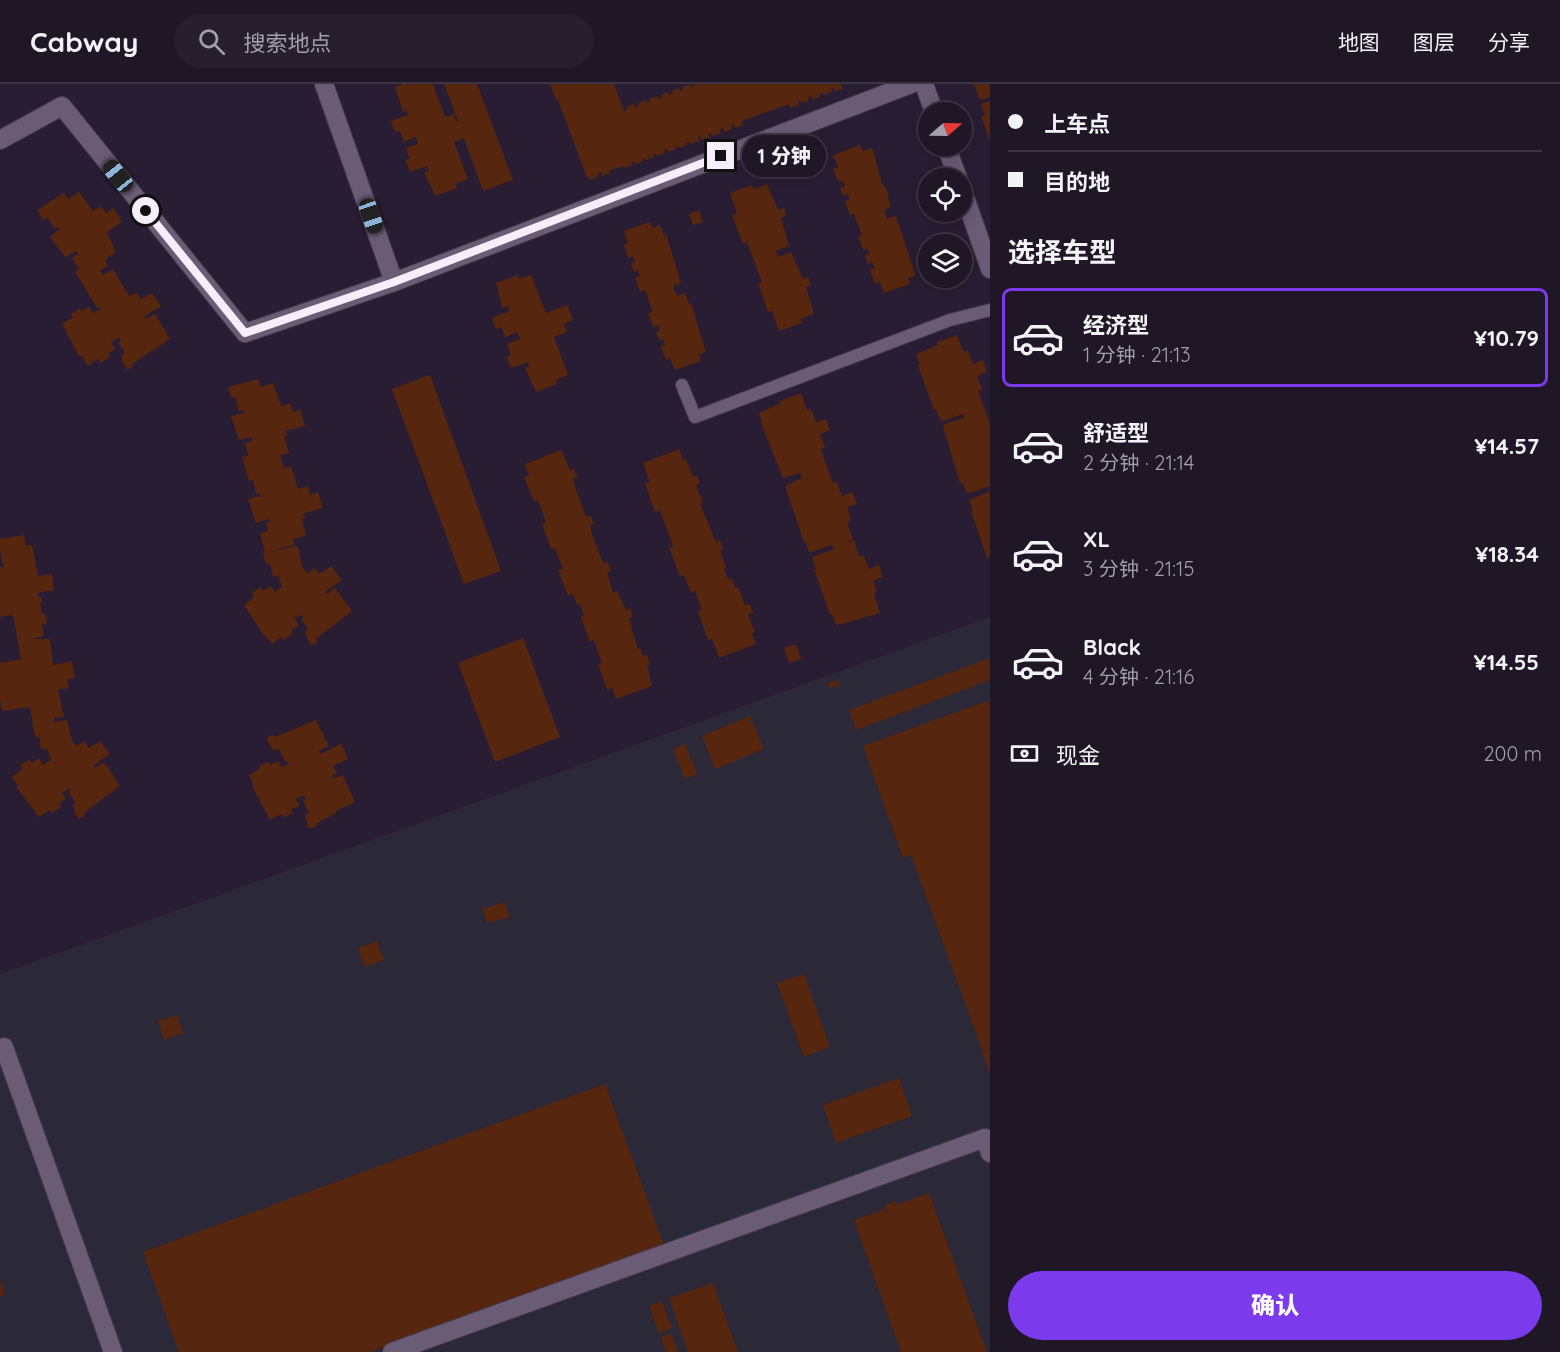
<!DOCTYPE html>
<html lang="zh">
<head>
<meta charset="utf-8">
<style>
	:root { --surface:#1f1626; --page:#271f2e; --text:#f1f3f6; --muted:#a19fa7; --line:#3c3543; --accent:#7c3aed }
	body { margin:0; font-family:Quicksand,"Noto Sans SC",sans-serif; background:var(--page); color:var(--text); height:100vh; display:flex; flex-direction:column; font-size:22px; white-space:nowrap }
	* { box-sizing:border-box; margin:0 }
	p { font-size:20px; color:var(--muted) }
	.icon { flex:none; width:33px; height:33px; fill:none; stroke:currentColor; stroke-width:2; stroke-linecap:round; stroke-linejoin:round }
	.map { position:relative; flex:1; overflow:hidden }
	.panel { display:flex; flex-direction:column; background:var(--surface); width:570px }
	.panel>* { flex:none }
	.banner { display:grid; align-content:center; height:132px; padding:0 18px; background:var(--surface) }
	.needle { width:39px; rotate:70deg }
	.buttons { position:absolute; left:918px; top:18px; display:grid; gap:12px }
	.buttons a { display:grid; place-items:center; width:54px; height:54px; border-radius:50%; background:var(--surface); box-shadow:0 3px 15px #0003,0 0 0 2px var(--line); font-size:30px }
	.end { position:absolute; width:27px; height:27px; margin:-14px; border:8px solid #f6eefd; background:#111; box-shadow:0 0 0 3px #111 }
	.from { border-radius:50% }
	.bubble { position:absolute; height:42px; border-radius:21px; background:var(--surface); box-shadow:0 3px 15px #0003,0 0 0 2px var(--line); font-size:20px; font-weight:800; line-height:42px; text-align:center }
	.car { position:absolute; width:18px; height:36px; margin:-18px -9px; border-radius:8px; box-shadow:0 0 4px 2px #0007; background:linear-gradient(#222 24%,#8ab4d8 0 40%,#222 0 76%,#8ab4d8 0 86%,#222 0) }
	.banner b { display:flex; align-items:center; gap:21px; height:57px; font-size:22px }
	.banner b+b { border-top:2px solid var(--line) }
	.banner i { width:15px; height:15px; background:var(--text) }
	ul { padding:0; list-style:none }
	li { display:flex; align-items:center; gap:18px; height:99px; margin:0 12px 9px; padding:0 6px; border:3px solid transparent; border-radius:9px }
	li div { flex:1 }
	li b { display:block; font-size:22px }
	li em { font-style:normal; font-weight:800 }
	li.current { border-color:var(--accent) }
	li>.icon { width:54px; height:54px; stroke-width:1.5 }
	h2 { padding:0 18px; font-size:27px; line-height:72px }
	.pay { display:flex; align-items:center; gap:15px; height:66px; padding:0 18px; font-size:22px }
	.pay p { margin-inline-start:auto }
	.action { display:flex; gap:12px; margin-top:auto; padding:12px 18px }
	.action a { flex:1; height:69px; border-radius:36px; background:var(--accent); color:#fff; font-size:24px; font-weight:800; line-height:69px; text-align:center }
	header { display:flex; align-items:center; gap:36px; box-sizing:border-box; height:84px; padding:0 30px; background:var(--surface); border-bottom:2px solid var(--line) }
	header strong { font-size:28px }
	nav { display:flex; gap:33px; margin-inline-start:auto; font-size:21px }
	.search { width:420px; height:54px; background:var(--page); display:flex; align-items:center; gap:15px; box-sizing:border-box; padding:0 21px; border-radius:33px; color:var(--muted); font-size:22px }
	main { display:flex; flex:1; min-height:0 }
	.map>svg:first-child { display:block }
	.industrial { fill:#2b2838 }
	.building { fill:#56260e }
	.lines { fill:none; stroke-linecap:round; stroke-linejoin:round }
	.lane-casing { stroke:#443a4c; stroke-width:14 }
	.street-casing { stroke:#443a4c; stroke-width:20 }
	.lane { stroke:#6a5c75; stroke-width:12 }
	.street { stroke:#6a5c75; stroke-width:18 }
	.route { stroke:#f6eefd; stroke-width:8 }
</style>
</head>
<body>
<header>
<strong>Cabway</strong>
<div class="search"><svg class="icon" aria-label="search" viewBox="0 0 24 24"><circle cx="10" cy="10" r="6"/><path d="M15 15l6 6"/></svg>搜索地点</div>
<nav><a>地图</a><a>图层</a><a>分享</a></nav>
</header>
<main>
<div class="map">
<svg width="990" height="1268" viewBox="0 0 990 1268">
	<rect width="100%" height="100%" fill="#291d33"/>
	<polygon class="industrial" points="990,533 990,1268 0,1268 0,890"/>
	<g class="building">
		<polygon points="403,0 433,0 445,33 454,30 456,37 458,37 444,0 477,0 513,96 483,107 464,54 454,58 468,95 455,100 457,104 435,112 424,88 429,87 427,82 410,88 405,76 410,75 406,64 418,60 416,53 404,58 400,47 395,48 391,37 408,31 406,26 403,28 395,3"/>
		<polygon points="550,0 614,0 624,27 628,26 626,23 634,20 636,23 639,22 638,19 646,16 647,19 650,18 649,15 657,12 658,15 662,14 661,11 668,8 669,11 673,10 671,7 679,4 680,7 683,6 682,3 690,0 691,3 695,2 694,0 841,0 843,5 835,7 833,4 831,5 832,8 824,11 823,9 819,10 820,13 812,16 811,12 808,13 809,17 802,19 800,16 798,17 799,21 790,24 789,20 742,37 743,41 735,44 734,40 731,41 732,45 724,48 723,44 719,46 721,49 712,52 711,49 708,50 710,53 701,56 700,52 698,53 699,57 691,60 690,58 686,59 687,61 679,64 678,62 675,63 676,65 668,68 668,65 664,66 665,69 657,72 656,70 653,71 654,73 646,76 646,74 643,75 643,77 635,80 634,77 631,79 632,81 624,84 623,82 609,87 610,89 602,92 601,88 597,90 598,93 590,96 589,93 587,94 558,16 556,16"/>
		<polygon points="974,0 990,0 990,13 980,16"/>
		<polygon points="990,17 990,57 981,32 985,31 981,20"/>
		<polygon points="962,27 967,41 962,43"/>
		<polygon points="928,44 928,55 926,56 923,45"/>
		<polygon points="860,61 862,67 872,64 883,102 885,102 889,112 887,112 891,123 884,126 887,135 896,132 916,192 908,194 910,200 884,209 880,198 875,200 870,186 875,184 872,178 868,180 865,171 869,170 868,165 863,166 858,152 862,151 854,130 850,131 845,117 850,115 848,110 843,112 840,104 845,102 843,97 838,98 833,84 838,83 833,71"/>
		<polygon points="767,100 778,126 784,124 786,132 781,134 789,162 776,167 778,173 791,168 803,195 808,193 811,201 806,203 814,230 801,235 802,239 779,247 772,227 768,228 758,199 762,198 747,158 743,160 732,131 737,129 730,109 752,101 754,105"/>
		<polygon points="79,108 93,127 101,122 106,129 114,124 122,138 107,148 116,168 105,176 108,182 100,187 103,191 113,185 129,212 137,209 141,215 152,209 161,222 144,233 146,235 155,230 170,255 132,280 134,282 129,285 127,285 123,279 121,272 125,269 118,259 121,257 119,254 111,258 115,265 109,269 110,273 101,279 98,275 88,282 82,272 79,272 62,240 73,233 71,230 80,224 82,227 89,223 93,229 101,225 100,223 97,224 82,199 87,196 82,199 75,188 79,185 72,174 78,170 77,168 76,167 65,173 50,153 60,145 58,143 55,145 48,134 43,136 37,126 64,109 68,115"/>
		<polygon points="699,126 703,138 693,141 689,130"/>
		<polygon points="650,138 652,144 660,141 664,151 666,150 681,199 673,202 677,212 685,209 689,220 691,219 706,268 699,271 701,277 675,286 670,274 666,276 661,263 665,261 663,255 659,256 656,248 660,247 658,241 653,243 648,229 653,228 645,206 640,208 635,194 640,192 638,186 634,188 631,180 635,178 633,172 628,174 624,161 628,159 624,147"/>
		<polygon points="518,191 519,195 531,191 546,229 567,221 573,236 564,240 567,248 554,253 568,291 556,296 557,300 536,308 525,284 530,282 528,278 511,284 506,273 511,271 507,260 520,255 517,248 505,253 501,243 496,245 492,234 509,227 508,222 502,224 496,199"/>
		<polygon points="957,251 963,267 968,267 973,280 983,276 987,288 977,292 982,305 978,307 990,340 990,402 969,409 966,408 963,399 960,399 943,343 944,340 964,334 964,331 963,330 943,337 940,336 936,325 934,326 918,281 920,280 916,270 938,261 937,258"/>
		<polygon points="430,291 501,487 464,500 392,305"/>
		<polygon points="258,295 261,303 273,299 281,322 290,319 293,328 300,326 305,342 286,347 287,352 284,352 289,369 280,371 284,384 291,382 298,405 308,402 310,411 318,408 323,424 304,429 305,434 302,435 306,452 293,455 294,461 269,468 298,462 302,482 307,489 315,484 319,490 331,482 342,496 325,508 327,510 335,504 352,527 316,555 318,558 313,561 311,561 308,556 305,548 308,545 301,535 304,533 302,531 294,534 299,541 291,547 293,549 284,556 282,553 272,560 265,551 264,552 244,521 254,513 252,509 260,503 263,507 270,502 275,508 282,503 278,492 273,493 270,480 266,480 263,469 265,469 260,449 268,447 266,439 270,438 269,435 256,439 248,415 261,412 260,409 256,410 253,396 249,397 242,373 248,372 245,359 253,357 252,353 239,356 231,332 244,329 243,326 239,327 235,313 231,314 228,303"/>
		<polygon points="801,309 807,326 811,325 816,338 826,335 830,346 820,350 825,363 821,366 833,399 837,398 842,412 852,408 857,420 847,423 851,436 847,439 853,455 847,459 854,456 859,472 864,472 869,485 879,481 883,493 873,497 877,508 874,510 880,529 838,541 836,541 832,530 830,531 814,485 816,485 812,473 834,465 832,461 811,468 809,468 805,457 804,458 785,402 802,394 800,389 783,394 761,339 762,339 759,329 781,319 780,317"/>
		<polygon points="679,365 683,376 686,375 693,393 697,391 700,400 696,401 703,419 700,420 716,458 720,456 723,465 720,466 726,485 724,485 728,496 732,494 735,504 738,503 745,521 750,520 753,529 748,530 755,548 752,550 756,560 719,574 712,555 708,556 698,528 702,526 695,507 691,509 684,491 680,492 669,464 673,462 660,426 655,428 645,399 650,398 643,379"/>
		<polygon points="561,366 570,386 574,385 577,393 573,394 575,403 586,433 591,432 594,440 590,441 592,450 600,471 604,480 608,478 611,487 607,488 613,508 617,507 626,526 630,524 633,533 629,534 632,543 631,543 638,565 640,564 643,572 647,571 650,580 647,581 652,602 616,615 612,604 607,606 598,580 602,579 594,556 590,558 581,533 584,532 580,520 577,521 573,510 568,512 558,486 563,485 555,464 551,465 542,440 546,438 538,416 534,418 524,393 529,391 525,380"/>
		<polygon points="990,407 990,473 987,474 971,427 973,427 969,416"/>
		<polygon points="24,451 26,462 32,461 38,492 52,490 54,506 38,509 38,513 42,513 42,519 40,520 42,530 45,530 47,540 42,541 44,552 32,555 50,555 53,581 72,577 75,594 67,595 69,604 58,606 64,633 54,634 54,638 67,636 72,656 76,662 84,657 89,664 100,657 110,670 94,681 94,683 95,684 104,678 120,702 84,729 85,732 79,735 74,728 75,726 72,722 76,719 68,708 71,706 69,704 62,709 66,715 59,720 61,723 52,729 50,726 39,733 17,704 18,702 12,693 22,685 20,681 29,676 32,679 39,674 43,681 51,676 47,665 41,665 39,653 35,654 30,623 2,627 0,616 0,579 21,575 13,531 0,533 0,483 4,483 0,468 0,455"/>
		<polygon points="523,554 560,653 495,678 458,579"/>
		<polygon points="796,560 801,575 789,579 784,564"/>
		<polygon points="990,574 990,596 856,646 849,626"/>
		<polygon points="838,596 840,601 830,604 828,599"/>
		<polygon points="990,616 990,965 983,968 911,771 903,774 863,662"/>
		<polygon points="750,632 764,665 715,685 702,652"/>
		<polygon points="316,636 329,662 319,667 320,670 341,660 345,667 348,675 333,682 337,689 332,692 333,695 343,691 355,718 336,727 336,729 317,739 317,742 312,744 308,743 305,730 309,729 303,716 306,715 304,711 296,715 300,722 291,725 293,729 284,733 282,730 270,736 252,702 254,702 249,691 260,685 259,682 268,677 270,681 278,677 281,683 289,680 288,677 285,678 279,665 274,667 267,656 268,653 272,651 275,653"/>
		<polygon points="685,660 697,690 685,695 673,665"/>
		<polygon points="504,818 510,833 487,839 482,825"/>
		<polygon points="377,857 384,876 365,883 358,864"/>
		<polygon points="804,890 830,963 804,973 777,899"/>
		<polygon points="177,931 183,949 164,956 158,937"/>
		<polygon points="990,966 990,990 982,969"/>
		<polygon points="899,994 912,1032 836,1059 823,1021"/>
		<polygon points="605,1000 664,1161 370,1268 179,1268 143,1168"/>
		<polygon points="929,1109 987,1268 901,1268 854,1136 886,1125 885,1121 895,1117 896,1121"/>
		<polygon points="0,1197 5,1210 0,1212"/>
		<polygon points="713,1199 738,1268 688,1268 669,1214"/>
		<polygon points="662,1217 672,1244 659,1249 649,1222"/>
		<polygon points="671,1249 678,1268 666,1268 661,1253"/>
	</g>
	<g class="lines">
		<g class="lane-casing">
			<polyline id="lane" points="682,301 695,333 950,236 990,226"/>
		</g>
		<g class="street-casing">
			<g id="street">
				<polyline points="324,0 394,198 911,0"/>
				<polyline points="924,0 934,28"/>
				<polyline points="0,56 62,22 245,249 394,198"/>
				<polyline points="946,62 958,94"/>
				<polyline points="962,105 990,185"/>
				<polyline points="4,963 113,1268"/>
				<polyline points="392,1268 985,1054 990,1069"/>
			</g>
		</g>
		<use href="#lane" class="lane"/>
		<use href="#street" class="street"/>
	</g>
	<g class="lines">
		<polyline class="route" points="146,127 245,249 394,198 721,72"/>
	</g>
</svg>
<div class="buttons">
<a><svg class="needle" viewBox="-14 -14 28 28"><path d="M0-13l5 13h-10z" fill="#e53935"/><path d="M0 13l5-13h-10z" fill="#a19fa7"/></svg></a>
<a><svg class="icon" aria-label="locate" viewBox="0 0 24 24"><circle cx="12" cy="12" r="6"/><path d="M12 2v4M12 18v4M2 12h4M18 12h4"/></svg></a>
<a><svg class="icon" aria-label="layers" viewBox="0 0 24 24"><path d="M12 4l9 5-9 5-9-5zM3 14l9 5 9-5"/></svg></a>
</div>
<i class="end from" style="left:146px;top:127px"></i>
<i class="end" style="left:721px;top:72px"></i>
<div class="bubble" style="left:742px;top:51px;width:84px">1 分钟</div>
<i class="car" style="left:118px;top:92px;rotate:321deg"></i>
<i class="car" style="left:371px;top:132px;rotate:161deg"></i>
</div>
<section class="panel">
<div class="banner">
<b><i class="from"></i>上车点</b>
<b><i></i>目的地</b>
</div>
<h2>选择车型</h2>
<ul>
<li class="current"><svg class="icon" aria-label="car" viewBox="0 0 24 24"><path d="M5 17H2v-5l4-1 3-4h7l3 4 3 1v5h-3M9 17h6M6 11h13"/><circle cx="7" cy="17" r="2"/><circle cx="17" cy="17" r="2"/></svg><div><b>经济型</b><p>1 分钟 · 21:13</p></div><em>¥10.79</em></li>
<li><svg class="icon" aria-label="car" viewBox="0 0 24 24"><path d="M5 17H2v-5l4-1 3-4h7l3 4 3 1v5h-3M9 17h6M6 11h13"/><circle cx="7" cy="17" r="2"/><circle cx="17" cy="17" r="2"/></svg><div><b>舒适型</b><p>2 分钟 · 21:14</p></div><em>¥14.57</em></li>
<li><svg class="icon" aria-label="car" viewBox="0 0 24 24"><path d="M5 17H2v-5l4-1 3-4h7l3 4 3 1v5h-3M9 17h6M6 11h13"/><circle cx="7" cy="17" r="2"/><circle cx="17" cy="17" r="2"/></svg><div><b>XL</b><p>3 分钟 · 21:15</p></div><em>¥18.34</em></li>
<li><svg class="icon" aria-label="car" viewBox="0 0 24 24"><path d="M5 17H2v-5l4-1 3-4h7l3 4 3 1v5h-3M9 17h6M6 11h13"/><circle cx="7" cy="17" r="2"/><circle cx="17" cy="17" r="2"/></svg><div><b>Black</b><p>4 分钟 · 21:16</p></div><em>¥14.55</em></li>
</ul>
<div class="pay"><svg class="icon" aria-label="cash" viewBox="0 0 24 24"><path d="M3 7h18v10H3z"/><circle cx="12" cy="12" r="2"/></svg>现金<p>200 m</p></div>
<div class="action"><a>确认</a></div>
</section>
</main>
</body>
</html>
